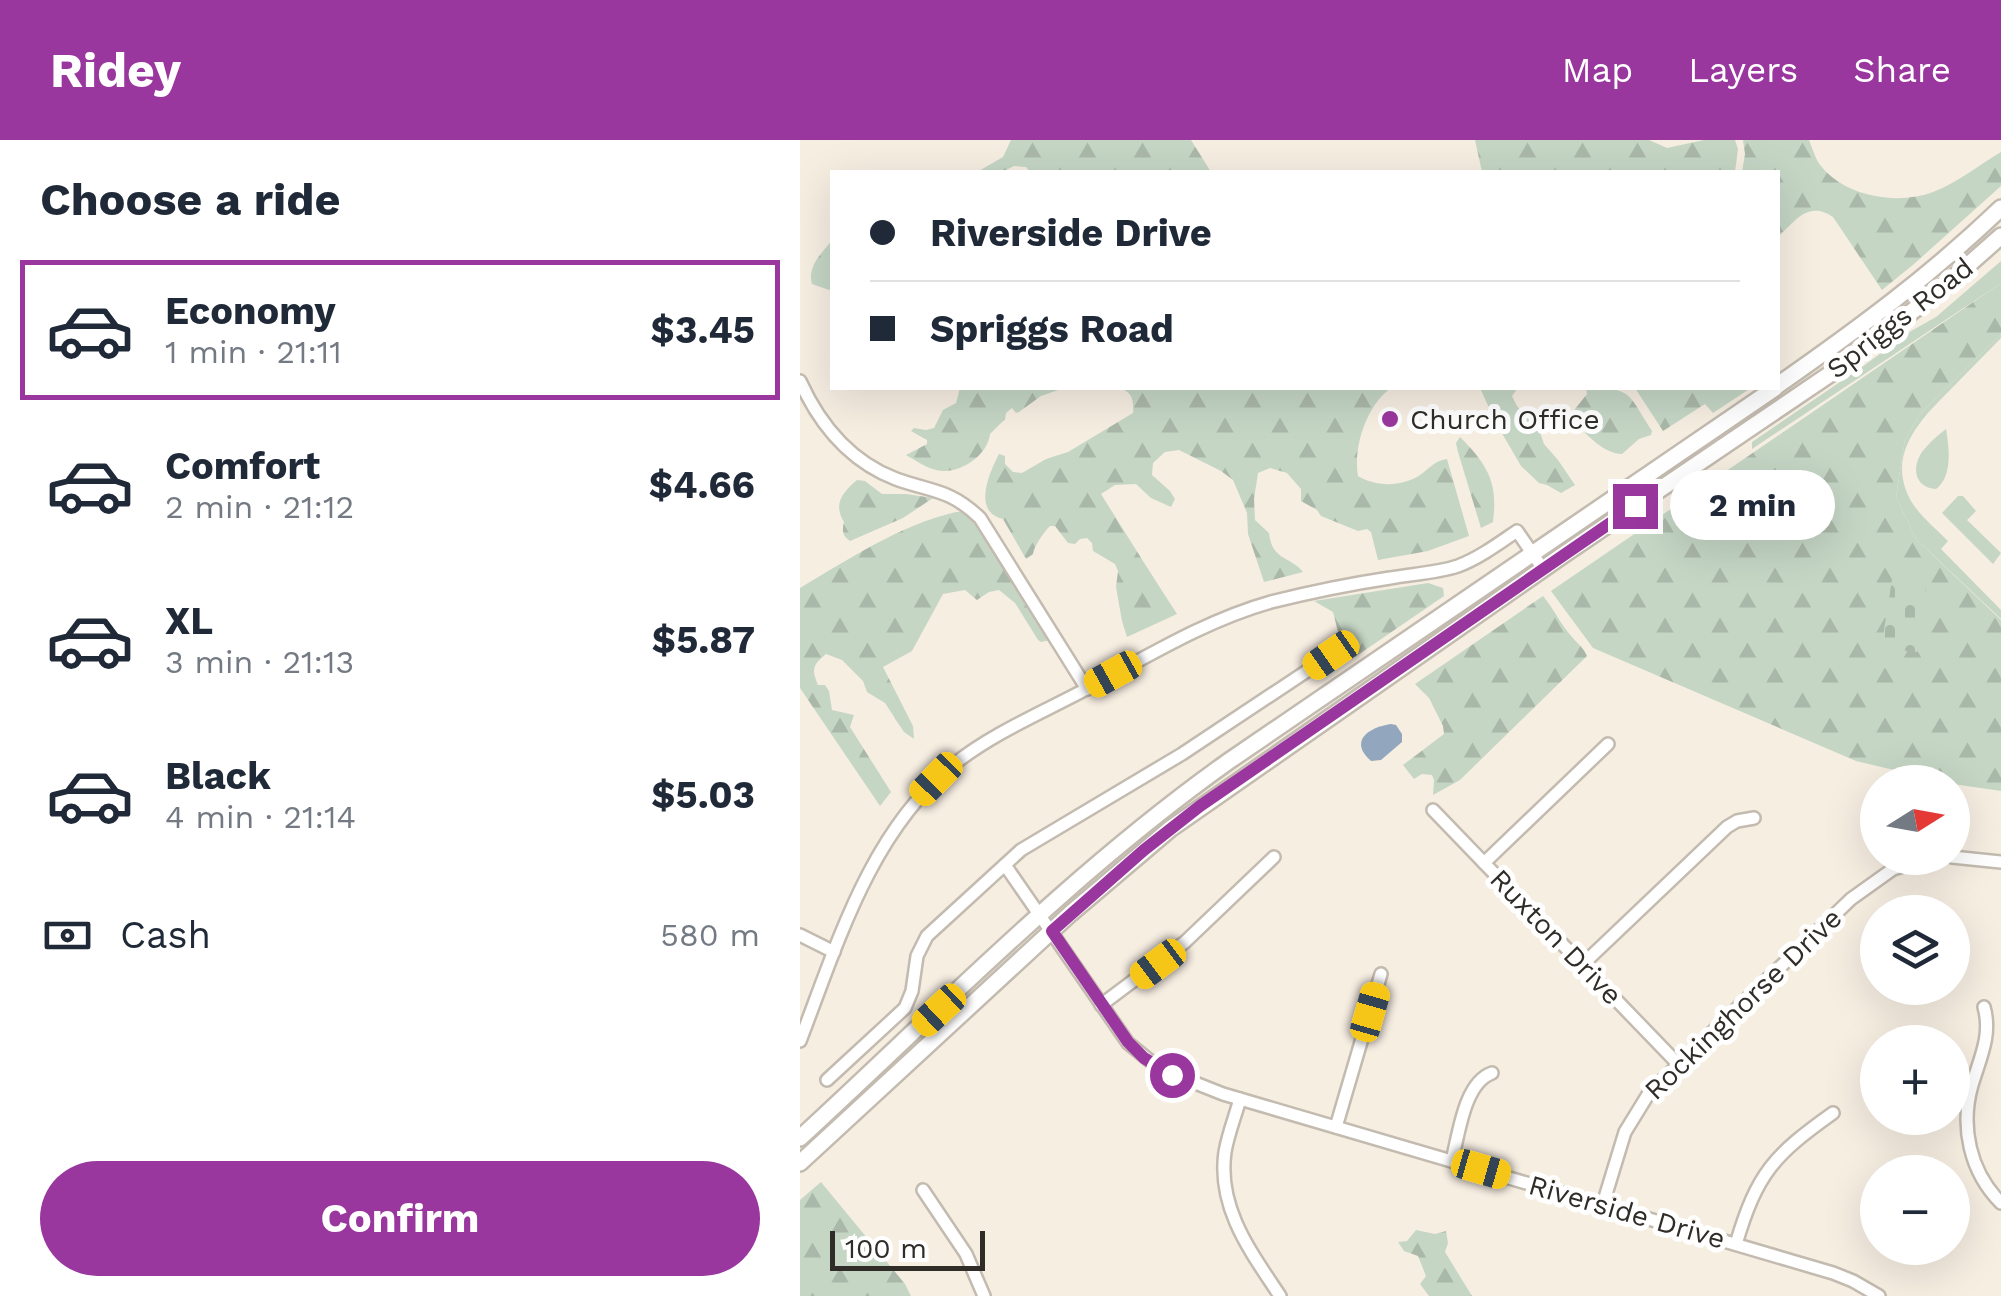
<!DOCTYPE html>
<html lang="en">
<head>
<meta charset="utf-8">
<style>
	:root { --surface:#fff; --page:#f2f2f3; --text:#1f2937; --muted:#747a83; --line:#e0e1e3; --accent:#9a379e }
	body { margin:0; font-family:"Work Sans",sans-serif; background:var(--page); color:var(--text); height:100vh; display:flex; flex-direction:column; font-size:38px; white-space:nowrap }
	* { box-sizing:border-box; margin:0 }
	p { font-size:32px; color:var(--muted) }
	.icon { flex:none; width:55px; height:55px; fill:none; stroke:currentColor; stroke-width:2; stroke-linecap:round; stroke-linejoin:round }
	.map { position:relative; flex:1; overflow:hidden }
	.side { display:flex; flex-direction:column; background:var(--surface); width:800px }
	.side>* { flex:none }
	.hud { position:absolute; left:30px; top:30px; width:950px; height:220px; border-radius:0px; box-shadow:0 10px 40px #0002; display:grid; align-content:center; height:220px; padding:0 40px; background:var(--surface) }
	.needle { width:65px; rotate:79deg }
	.fabs { position:absolute; left:1060px; top:625px; display:grid; gap:20px }
	.fabs a { display:grid; place-items:center; width:110px; height:110px; border-radius:50%; background:var(--surface); box-shadow:0 10px 40px #0002; font-size:50px }
	.scale { position:absolute; left:30px; bottom:25px; width:155px; box-sizing:border-box; padding-left:10px; border:5px solid #302d29; border-top:0; font-size:28px; line-height:35px; white-space:nowrap; color:#302d29; -webkit-text-stroke:8px #fff; paint-order:stroke }
	.end { position:absolute; width:45px; height:45px; margin:-22px; border:12px solid #9a379e; background:#fff; box-shadow:0 0 0 5px #fff }
	.from { border-radius:50% }
	.bubble { position:absolute; height:70px; border-radius:35px; background:var(--surface); box-shadow:0 10px 40px #0002; font-size:32px; font-weight:700; line-height:70px; text-align:center }
	.car { position:absolute; width:30px; height:60px; margin:-30px -15px; border-radius:12px; box-shadow:0 0 8px 2px #0007; background:linear-gradient(#f5c518 24%,#345 0 40%,#f5c518 0 76%,#345 0 86%,#f5c518 0) }
	.hud b { display:flex; align-items:center; gap:35px; height:95px; font-size:38px }
	.hud b+b { border-top:2px solid var(--line) }
	.hud i { width:25px; height:25px; background:var(--text) }
	ul { padding:0; list-style:none }
	li { display:flex; align-items:center; gap:30px; height:140px; margin:0 20px 15px; padding:0 20px; border:5px solid transparent; border-radius:0px }
	li div { flex:1 }
	li b { display:block; font-size:38px }
	li em { font-style:normal; font-weight:700 }
	li.on { border-color:var(--accent) }
	li>.icon { width:90px; height:90px; stroke-width:1.5 }
	h2 { padding:0 40px; font-size:45px; line-height:120px }
	.pay { display:flex; align-items:center; gap:25px; height:110px; padding:0 40px; font-size:38px }
	.pay p { margin-inline-start:auto }
	.primary-button { display:flex; gap:20px; margin-top:auto; padding:20px 40px }
	.primary-button a { flex:1; height:115px; border-radius:60px; background:var(--accent); color:#fff; font-size:40px; font-weight:700; line-height:115px; text-align:center }
	header { display:flex; align-items:center; gap:60px; box-sizing:border-box; height:140px; padding:0 50px; background:var(--accent); color:#fff }
	header strong { font-size:48px }
	nav { display:flex; gap:55px; margin-inline-start:auto; font-size:35px }
	main { display:flex; flex:1; min-height:0 }
	.map>svg:first-child { display:block }
	.grass { fill:#c5d6c5 }
	.forest { fill:url(#forest-firs) }
	.cemetery { fill:url(#cemetery-stones) }
	.water { fill:#92a6bd }
	.lines { fill:none; stroke-linecap:round; stroke-linejoin:round }
	.minor-casing { stroke:#c3bbaf; stroke-width:16 }
	.secondary-casing { stroke:#c3bbaf; stroke-width:20 }
	.minor { stroke:#fff; stroke-width:11 }
	.secondary { stroke:#fff; stroke-width:15 }
	.route { stroke:#9a379e; stroke-width:12 }
	.poi-dot { fill:#9a379e; stroke:#fff; stroke-width:4 }
	.labels { text-anchor:middle; dominant-baseline:central; stroke-width:10; stroke-linejoin:round; paint-order:stroke }
	.street-label { font-size:28px; fill:#302d29; stroke:#fff }
	.poi-label { font-size:28px; fill:#302d29; stroke:#fff; text-anchor:start }
</style>
</head>
<body>
<header>
<strong>Ridey</strong>
<nav><a>Map</a><a>Layers</a><a>Share</a></nav>
</header>
<main>
<section class="side">
<h2>Choose a ride</h2>
<ul>
<li class="on"><svg class="icon" aria-label="car" viewBox="0 0 24 24"><path d="M5 17H2v-5l4-1 3-4h7l3 4 3 1v5h-3M9 17h6M6 11h13"/><circle cx="7" cy="17" r="2"/><circle cx="17" cy="17" r="2"/></svg><div><b>Economy</b><p>1 min · 21:11</p></div><em>$3.45</em></li>
<li><svg class="icon" aria-label="car" viewBox="0 0 24 24"><path d="M5 17H2v-5l4-1 3-4h7l3 4 3 1v5h-3M9 17h6M6 11h13"/><circle cx="7" cy="17" r="2"/><circle cx="17" cy="17" r="2"/></svg><div><b>Comfort</b><p>2 min · 21:12</p></div><em>$4.66</em></li>
<li><svg class="icon" aria-label="car" viewBox="0 0 24 24"><path d="M5 17H2v-5l4-1 3-4h7l3 4 3 1v5h-3M9 17h6M6 11h13"/><circle cx="7" cy="17" r="2"/><circle cx="17" cy="17" r="2"/></svg><div><b>XL</b><p>3 min · 21:13</p></div><em>$5.87</em></li>
<li><svg class="icon" aria-label="car" viewBox="0 0 24 24"><path d="M5 17H2v-5l4-1 3-4h7l3 4 3 1v5h-3M9 17h6M6 11h13"/><circle cx="7" cy="17" r="2"/><circle cx="17" cy="17" r="2"/></svg><div><b>Black</b><p>4 min · 21:14</p></div><em>$5.03</em></li>
</ul>
<div class="pay"><svg class="icon" aria-label="cash" viewBox="0 0 24 24"><path d="M3 7h18v10H3z"/><circle cx="12" cy="12" r="2"/></svg>Cash<p>580 m</p></div>
<div class="primary-button"><a>Confirm</a></div>
</section>
<div class="map">
<svg width="1201" height="1156" viewBox="0 0 1201 1156">
	<defs>
		<pattern id="forest-firs" width="22" height="20" patternUnits="userSpaceOnUse" patternTransform="scale(2.5)"><rect width="22" height="20" fill="#c5d6c5"/><path d="M5 1l3.5 6h-7zM16 11l3.5 6h-7z" fill="#aab8a9"/></pattern>
		<pattern id="cemetery-stones" width="16" height="16" patternUnits="userSpaceOnUse" patternTransform="scale(2.5)"><rect width="16" height="16" fill="#c5d6c5"/><path d="M2 7V4a2 2 0 0 1 4 0v3zM10 15v-3a2 2 0 0 1 4 0v3z" fill="#aab8a9"/></pattern>
	</defs>
	<rect width="100%" height="100%" fill="#f7eee2"/>
	<g class="grass">
		<polygon points="1201,121 1201,143 952,309 952,302 1062,227 1111,191 1136,177"/>
		<path d="M1201,194V198C1185,215 1168,231 1152,248C1121,279 1085,314 1111,361C1120,376 1136,389 1148,401L1141,409L1201,470V479L1116,399L1096,357L1105,299L1121,273Z"/>
		<path d="M1146,289C1149,307 1153,336 1136,349C1115,348 1111,328 1122,312C1128,304 1138,295 1146,289Z"/>
		<polygon points="1158,356 1163,356 1176,371 1167,380 1201,413 1193,424 1142,373"/>
	</g>
	<g class="forest">
		<polygon points="211,0 391,0 411,32 230,32 226,27 214,26 202,32 177,32 203,17"/>
		<polygon points="675,0 849,0 867,8 904,0 935,0 938,9 935,32 682,32"/>
		<path d="M943,0H1009C1012,7 1014,15 1018,22C1041,56 1096,66 1133,52C1157,43 1179,25 1201,12V46L1114,124L1082,150L1033,77C1007,60 995,82 978,97V32H942L945,14Z"/>
		<path d="M32,100V148L29,150L12,144C7,126 22,113 32,100Z"/>
		<polygon points="1201,143 1201,194 1121,273 1105,299 1096,357 1116,399 1201,480 1201,651 1153,644 1056,621 793,508 751,451"/>
		<path d="M160,248H264L241,256L219,272L216,273L212,268L206,273L205,279L190,294C188,314 163,332 143,331C130,331 117,321 106,315L127,304V300L111,291L114,288L126,290L134,288L143,270L156,263Z"/>
		<path d="M318,248H591C567,265 553,306 558,336C576,347 602,347 620,335C630,328 634,321 647,319L669,396L628,411L578,420L571,392L567,389L558,391L521,376L517,370L501,361V349L487,333L470,328L458,333L454,359L455,380L469,393C472,421 490,416 503,432L464,442L448,394L447,373L433,340L421,331L379,310L365,312L353,323L352,335L370,351L375,359L371,367L351,358L336,344L315,345L301,354C326,394 351,434 377,474L327,497L322,481L316,447L318,431L315,424L293,411L292,403L287,398L280,399L275,404L268,403L255,386H250C244,392 234,406 233,414L226,419L203,379C172,372 189,333 199,314L205,316V324L213,332L222,333L246,319L268,312L333,273C334,260 332,251 318,248Z"/>
		<polygon points="680,248 718,248 712,256 717,266 740,292 744,304 758,320 775,345 761,353 747,345 739,343 721,326 696,283"/>
		<path d="M786,248C833,247 828,254 852,291L851,295L839,299L822,314C803,313 788,296 775,282V269L787,254Z"/>
		<polygon points="835,248 951,248 913,273 905,264 863,291"/>
		<path d="M660,297C688,325 698,343 693,382L681,388L658,312L656,303Z"/>
		<path d="M57,340L65,341L82,354H106L133,358L103,378L50,401C42,396 42,390 44,382C33,364 42,353 57,340Z"/>
		<path d="M156,372H163L184,393L250,500L241,502L238,500L215,463L199,450L189,452L177,460L165,450L143,454L112,511L83,527L113,586L114,599L104,592L85,563L67,552L63,541L42,520L26,514C13,525 11,529 18,545H25L29,551L32,570L54,575L50,587L91,652L80,666L0,548V448C49,419 100,385 156,372Z"/>
		<polygon points="628,443 643,448 644,456 555,517 547,515 542,508 533,472 514,461"/>
		<path d="M743,456C754,469 761,485 772,497C778,504 783,507 787,516L660,640L633,655L634,640L632,635L622,634L614,639L603,625L644,594L643,586L629,558L615,544Z"/>
		<polygon points="21,1042 105,1144 111,1156 0,1156 0,1060"/>
		<polygon points="616,1090 635,1094 646,1091 648,1103 645,1112 672,1156 629,1156 620,1144 626,1136 618,1116 604,1111 598,1102 607,1101"/>
	</g>
	<polygon class="cemetery" points="1092,440 1126,445 1117,512 1081,509"/>
	<path class="water" d="M591,584L596,585L602,594V602L581,620L571,621C548,601 569,587 591,584Z"/>
	<g class="lines">
		<g class="minor-casing">
			<g id="minor">
				<path d="M0,241C20,285 49,321 96,339C132,352 150,349 180,378L287,549"/>
				<polyline points="633,670 879,925"/>
				<polyline points="1152,717 1201,722"/>
				<polyline points="684,723 808,604"/>
				<polyline points="205,725 328,903 360,929 423,954 1033,1133 1053,1141 1079,1156"/>
				<polyline points="0,795 34,812"/>
				<polyline points="782,825 927,687 937,681 954,678"/>
				<polyline points="301,865 385,802 474,717"/>
				<path d="M1184,867C1192,895 1180,918 1172,945C1160,987 1170,1032 1201,1063"/>
				<path d="M0,901C37,805 70,692 153,625C194,592 246,571 292,546C350,515 407,480 471,462C511,452 550,444 590,438C612,434 637,433 658,426C679,418 698,404 717,391L743,429"/>
				<polyline points="27,940 105,868 112,851 117,816 127,796 221,710 382,614 531,515"/>
				<path d="M440,959C435,977 428,994 425,1012C417,1068 451,1112 480,1156"/>
				<polyline points="536,987 581,834"/>
				<path d="M652,1020C659,994 664,943 692,933"/>
				<polyline points="123,1050 166,1114 184,1156"/>
				<polyline points="803,1064 825,992 849,953 1051,759 1093,729 1126,719 1141,718"/>
				<path d="M936,1104C957,1033 974,1015 1033,973"/>
			</g>
		</g>
		<g class="secondary-casing">
			<g id="secondary">
				<path d="M978,245C1058,189 1130,136 1201,68"/>
				<path d="M0,998C140,869 274,731 429,621L975,248"/>
				<polyline points="0,1023 271,773 370,689 763,415 1036,230 1140,150 1201,96"/>
			</g>
		</g>
		<use href="#minor" class="minor"/>
		<use href="#secondary" class="secondary"/>
	</g>
	<g class="lines">
		<polyline class="route" points="372,935 344,918 328,902 252,791 344,710 400,666 835,366"/>
	</g>
	<circle class="poi-dot" cx="590" cy="279" r="10"/>
	<g class="labels">
		<g class="street-label">
			<text transform="translate(1100 178) rotate(-38)">Spriggs Road</text>
			<text transform="translate(756 797) rotate(46)">Ruxton Drive</text>
			<text transform="translate(943 864) rotate(-44)">Rockinghorse Drive</text>
			<text transform="translate(827 1072) rotate(16)">Riverside Drive</text>
		</g>
		<g class="poi-label">
			<text x="610" y="279">Church Office</text>
		</g>
	</g>
</svg>
<div class="fabs">
<a><svg class="needle" viewBox="-14 -14 28 28"><path d="M0-13l5 13h-10z" fill="#e53935"/><path d="M0 13l5-13h-10z" fill="#747a83"/></svg></a>
<a><svg class="icon" aria-label="layers" viewBox="0 0 24 24"><path d="M12 4l9 5-9 5-9-5zM3 14l9 5 9-5"/></svg></a>
<a>+</a>
<a>−</a>
</div>
<div class="scale">100 m</div>
<i class="end from" style="left:372px;top:935px"></i>
<i class="end" style="left:835px;top:366px"></i>
<div class="bubble" style="left:870px;top:330px;width:165px">2 min</div>
<i class="car" style="left:531px;top:515px;rotate:235deg"></i>
<i class="car" style="left:313px;top:534px;rotate:241deg"></i>
<i class="car" style="left:136px;top:639px;rotate:224deg"></i>
<i class="car" style="left:358px;top:824px;rotate:233deg"></i>
<i class="car" style="left:139px;top:870px;rotate:227deg"></i>
<i class="car" style="left:570px;top:872px;rotate:16deg"></i>
<i class="car" style="left:681px;top:1029px;rotate:106deg"></i>
<div class="hud">
<b><i class="from"></i>Riverside Drive</b>
<b><i></i>Spriggs Road</b>
</div>
</div>
</main>
</body>
</html>
